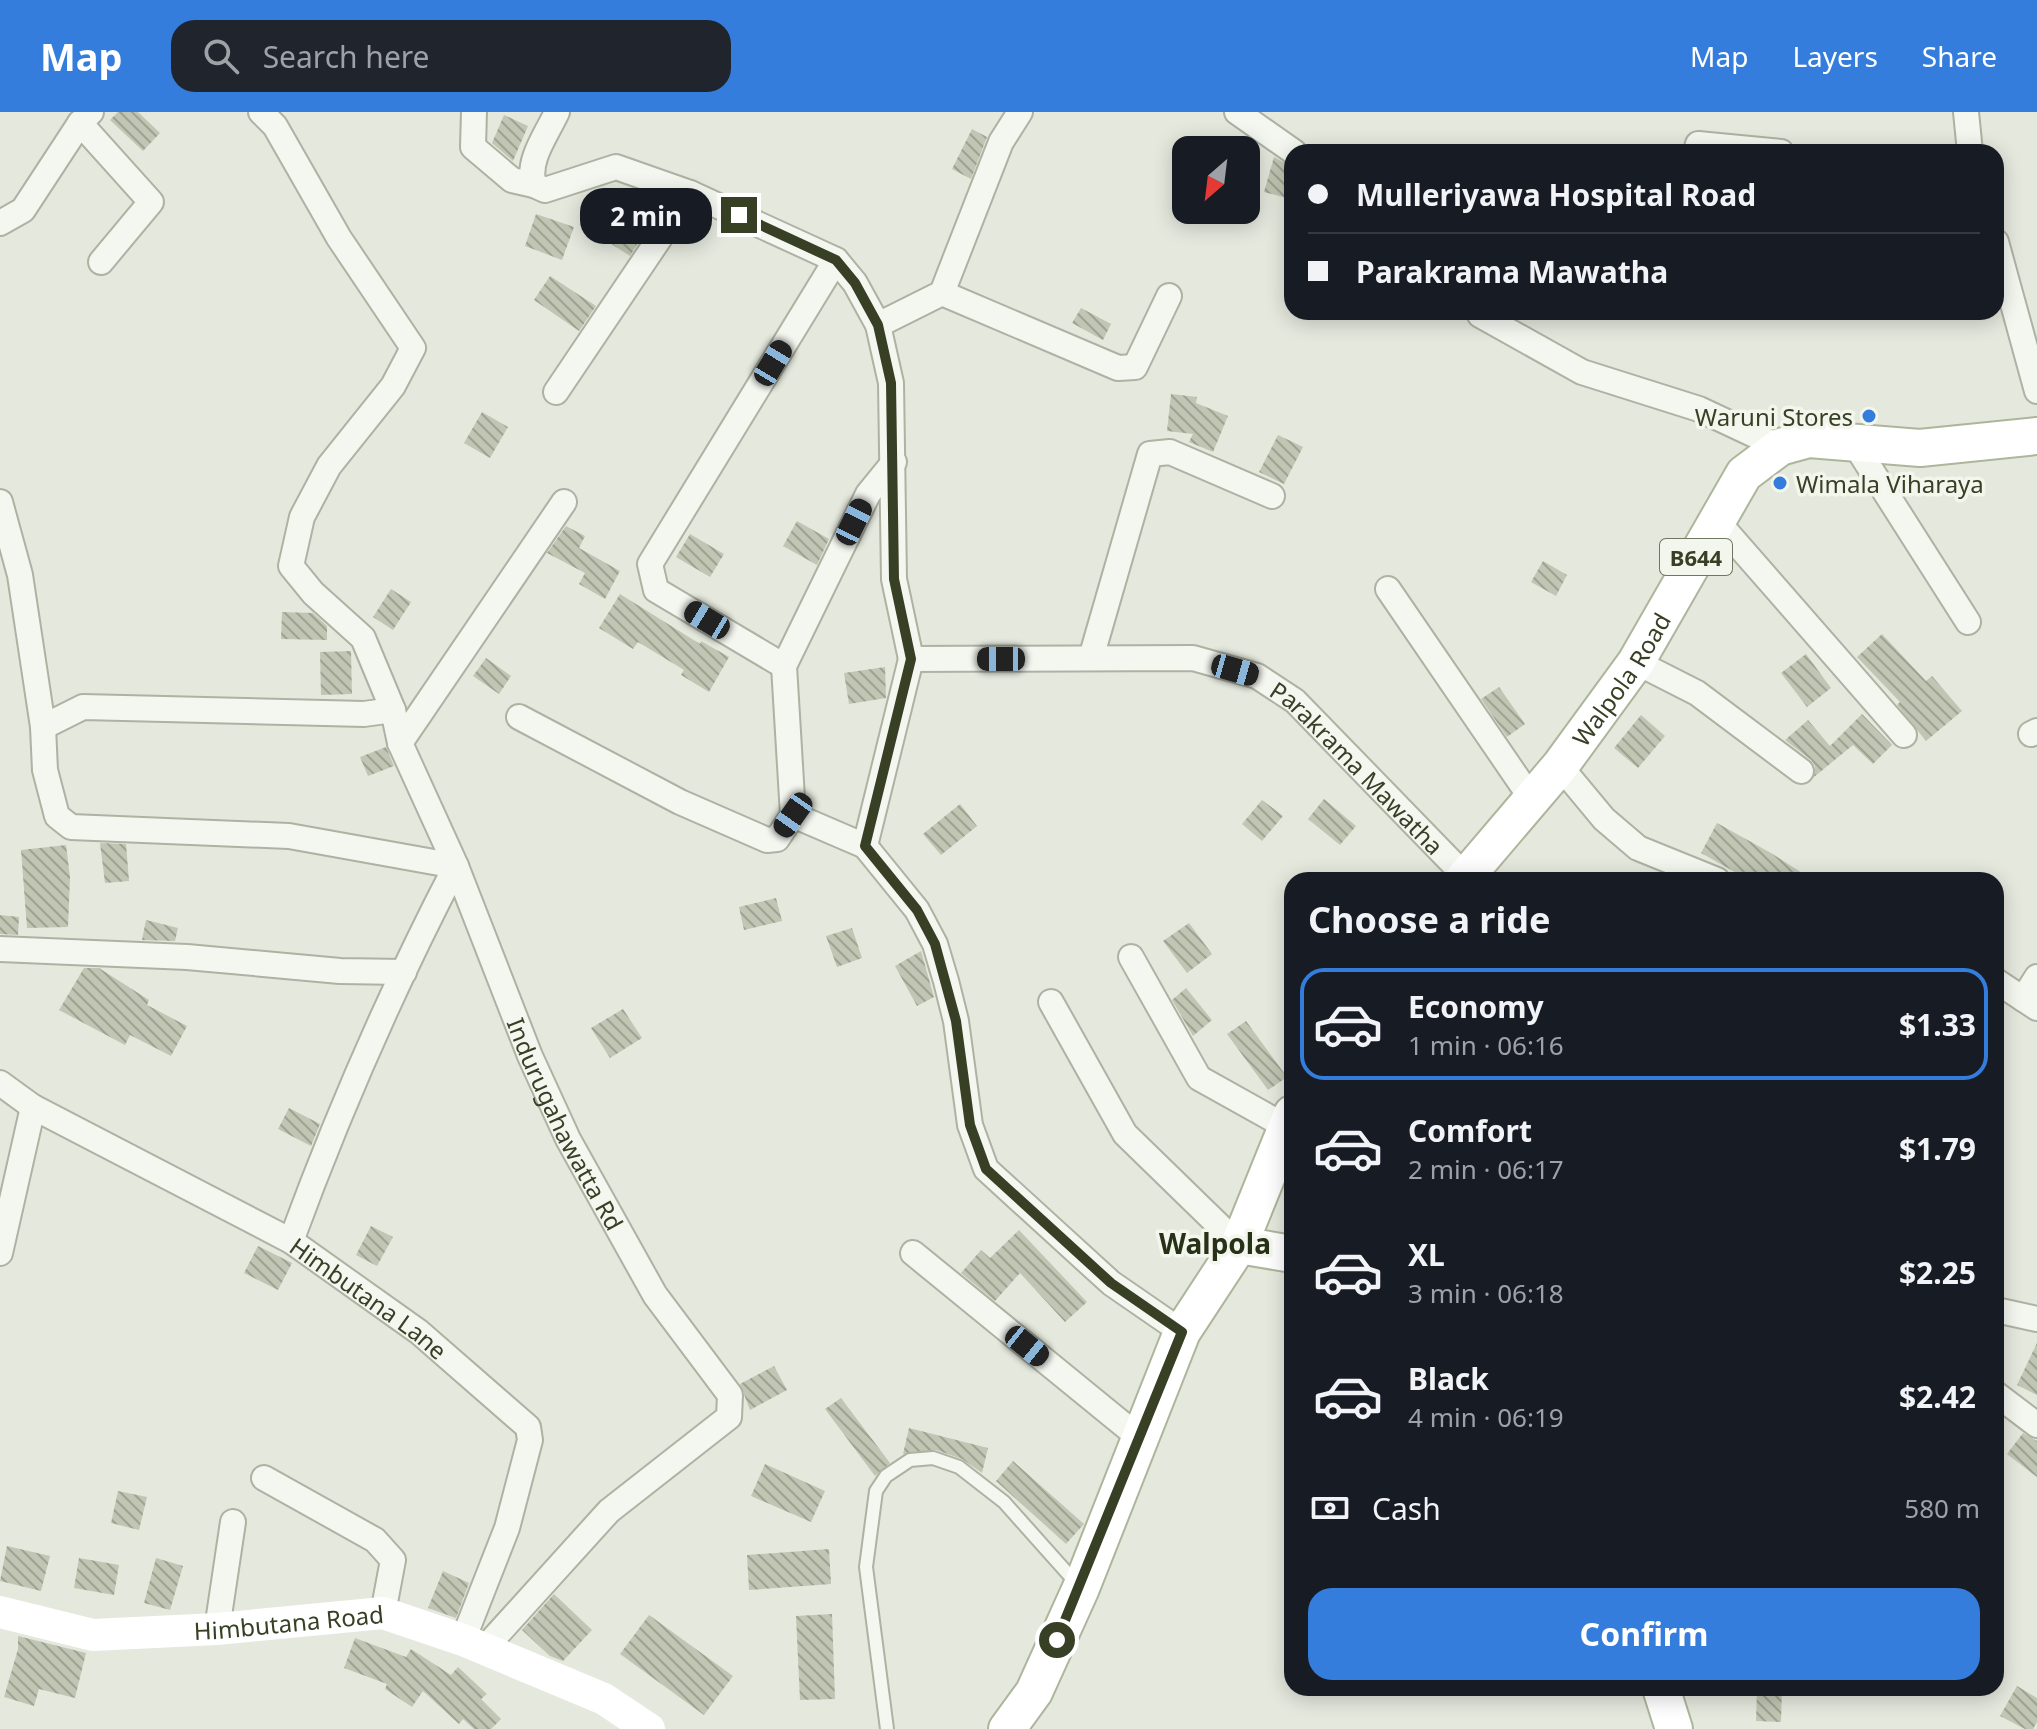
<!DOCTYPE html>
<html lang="en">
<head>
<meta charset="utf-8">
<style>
	:root { --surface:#171b24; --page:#20242c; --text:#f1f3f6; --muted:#9ea1a6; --line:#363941; --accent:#347ddc }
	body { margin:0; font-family:"Noto Sans",sans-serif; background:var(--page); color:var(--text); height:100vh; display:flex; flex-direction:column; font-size:30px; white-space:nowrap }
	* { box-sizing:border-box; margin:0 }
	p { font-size:26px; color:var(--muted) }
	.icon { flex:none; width:44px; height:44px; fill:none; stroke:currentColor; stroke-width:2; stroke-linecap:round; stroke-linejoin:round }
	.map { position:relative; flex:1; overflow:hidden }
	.side { position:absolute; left:1284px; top:760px; width:720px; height:824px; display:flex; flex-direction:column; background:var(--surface); border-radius:24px; box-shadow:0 4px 20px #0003 }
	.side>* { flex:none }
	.top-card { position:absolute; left:1284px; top:32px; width:720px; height:176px; border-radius:24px; box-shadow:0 4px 20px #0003; display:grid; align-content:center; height:176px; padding:0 24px; background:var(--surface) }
	.needle { width:52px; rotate:208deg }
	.fabs { position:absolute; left:1172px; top:24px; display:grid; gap:16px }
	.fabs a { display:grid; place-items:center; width:88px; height:88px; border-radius:16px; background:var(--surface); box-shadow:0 4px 20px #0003; font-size:40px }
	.end { position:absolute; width:36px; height:36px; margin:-18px; border:10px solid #374025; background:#fff; box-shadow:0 0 0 4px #fff }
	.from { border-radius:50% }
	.bubble { position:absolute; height:56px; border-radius:24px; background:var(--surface); box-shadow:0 4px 20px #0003; font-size:26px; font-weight:700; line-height:56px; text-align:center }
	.car { position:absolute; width:24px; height:48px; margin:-24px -12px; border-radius:10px; box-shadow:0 0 6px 2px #0007; background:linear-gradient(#222 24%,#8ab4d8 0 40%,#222 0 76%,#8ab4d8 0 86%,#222 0) }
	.top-card b { display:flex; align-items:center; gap:28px; height:76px; font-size:30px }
	.top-card b+b { border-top:2px solid var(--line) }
	.top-card i { width:20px; height:20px; background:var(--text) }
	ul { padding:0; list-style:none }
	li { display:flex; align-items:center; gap:24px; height:112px; margin:0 16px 12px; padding:0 8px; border:4px solid transparent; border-radius:24px }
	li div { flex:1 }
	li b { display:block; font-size:30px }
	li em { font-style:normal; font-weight:700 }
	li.current { border-color:var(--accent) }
	li>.icon { width:72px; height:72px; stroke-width:1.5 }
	h2 { padding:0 24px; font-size:36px; line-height:96px }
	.pay { display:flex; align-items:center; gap:20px; height:88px; padding:0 24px; font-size:30px }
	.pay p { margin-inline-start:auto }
	.button { display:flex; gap:16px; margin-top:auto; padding:16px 24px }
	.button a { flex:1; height:92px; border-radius:24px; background:var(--accent); color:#fff; font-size:32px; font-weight:700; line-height:92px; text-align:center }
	header { display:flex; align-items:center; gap:48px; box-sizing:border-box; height:112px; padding:0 40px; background:var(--accent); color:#fff }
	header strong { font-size:38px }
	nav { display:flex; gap:44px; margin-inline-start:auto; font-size:28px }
	.search { width:560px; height:72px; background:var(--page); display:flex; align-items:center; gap:20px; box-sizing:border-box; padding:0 28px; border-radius:24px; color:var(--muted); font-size:30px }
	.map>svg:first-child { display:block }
	.building { fill:url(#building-back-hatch) }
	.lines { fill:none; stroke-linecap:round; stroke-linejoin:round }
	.lane-casing { stroke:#adb2a2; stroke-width:16 }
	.street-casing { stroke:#adb2a2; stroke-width:28 }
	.primary-casing { stroke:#adb59b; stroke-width:40 }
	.lane { stroke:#f4f6f0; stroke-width:12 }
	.street { stroke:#f4f6f0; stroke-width:24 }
	.secondary { stroke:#fff; stroke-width:32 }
	.primary { stroke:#fff; stroke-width:36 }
	.route { stroke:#374025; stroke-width:10 }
	.poi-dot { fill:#347ddc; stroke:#f3f6ec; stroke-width:3 }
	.labels { text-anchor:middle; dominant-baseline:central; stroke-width:7; stroke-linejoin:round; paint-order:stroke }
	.shield { fill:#f3f6ec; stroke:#6f7761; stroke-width:2 }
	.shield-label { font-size:22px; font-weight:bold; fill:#374025 }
	.poi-label { font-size:24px; fill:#374025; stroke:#f3f6ec; text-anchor:end }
	.street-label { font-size:24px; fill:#374025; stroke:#f3f6ec }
	.quarter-label { font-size:28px; font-weight:bold; fill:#273117; stroke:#f3f6ec }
</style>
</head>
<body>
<header>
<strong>Map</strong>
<div class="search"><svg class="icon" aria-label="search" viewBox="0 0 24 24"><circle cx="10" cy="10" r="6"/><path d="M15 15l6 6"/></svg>Search here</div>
<nav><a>Map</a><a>Layers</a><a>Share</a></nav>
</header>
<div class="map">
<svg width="2037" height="1617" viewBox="0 0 2037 1617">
	<defs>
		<pattern id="building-back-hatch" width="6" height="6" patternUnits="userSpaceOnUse" patternTransform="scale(2)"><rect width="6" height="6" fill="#c0c6b3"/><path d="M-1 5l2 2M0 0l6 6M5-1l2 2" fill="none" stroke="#9da291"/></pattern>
	</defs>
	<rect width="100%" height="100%" fill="#e5e8dd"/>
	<g class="building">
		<polygon points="118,0 138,0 160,21 143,39 110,8"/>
		<polygon points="504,3 528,14 513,49 492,31"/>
		<polygon points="972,17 987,25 971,67 952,57"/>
		<polygon points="1274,45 1292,55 1290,87 1264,80"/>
		<polygon points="536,102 574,115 562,148 525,134"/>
		<polygon points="623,110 643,123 630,144 610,131"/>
		<polygon points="550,164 596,194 579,219 534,188"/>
		<polygon points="1081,196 1111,212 1103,228 1072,211"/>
		<polygon points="1171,282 1197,285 1196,291 1228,304 1213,340 1189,330 1193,322 1167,319"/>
		<polygon points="482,300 508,315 490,346 464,331"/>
		<polygon points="1278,323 1303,335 1284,372 1259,360"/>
		<polygon points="797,409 829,427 817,453 783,434"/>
		<polygon points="566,414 585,424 579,436 620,459 605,487 579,472 585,461 547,441"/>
		<polygon points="690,422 724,442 710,465 676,445"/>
		<polygon points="1543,449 1567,463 1556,484 1531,470"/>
		<polygon points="391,477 411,490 393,518 373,505"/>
		<polygon points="620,482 700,532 701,529 729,545 709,580 681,563 684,558 638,530 633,537 599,516"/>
		<polygon points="282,500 313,501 327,514 327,528 281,527"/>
		<polygon points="1882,522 1926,569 1932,564 1962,599 1926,629 1897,593 1900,590 1857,545"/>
		<polygon points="351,539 352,582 321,583 320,540"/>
		<polygon points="1806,542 1831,576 1807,595 1781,561"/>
		<polygon points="486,546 511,564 499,582 473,564"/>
		<polygon points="885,555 886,586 849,592 844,561"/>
		<polygon points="1499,575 1525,612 1507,625 1481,587"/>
		<polygon points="1862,602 1892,633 1873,652 1853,633 1814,665 1815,654 1811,648 1785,628 1808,608 1830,634"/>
		<polygon points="1641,603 1665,624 1638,656 1614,636"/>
		<polygon points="386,635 394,654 368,664 360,645"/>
		<polygon points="1324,687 1356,714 1340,733 1308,707"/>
		<polygon points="1262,688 1283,704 1262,729 1242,712"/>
		<polygon points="960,692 977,714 941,743 923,722"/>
		<polygon points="1717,711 1771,741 1813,768 1749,768 1701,741"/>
		<polygon points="100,731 126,732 129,769 105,771"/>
		<polygon points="66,733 70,765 68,815 27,816 21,738"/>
		<polygon points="776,786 782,809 744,818 739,795"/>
		<polygon points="0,803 19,805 18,823 0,822"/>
		<polygon points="146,808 178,816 175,829 142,828"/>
		<polygon points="1189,811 1212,842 1187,861 1163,829"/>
		<polygon points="852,816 862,846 837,855 826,824"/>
		<polygon points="921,839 934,885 917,894 895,854"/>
		<polygon points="84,856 99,856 149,888 147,893 187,914 171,944 130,923 125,933 59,898"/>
		<polygon points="1186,876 1212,908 1193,924 1172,888"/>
		<polygon points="623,897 642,926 610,946 591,916"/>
		<polygon points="1246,909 1287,965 1268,978 1227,922"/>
		<polygon points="289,996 320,1012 311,1034 278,1017"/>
		<polygon points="371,1114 393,1125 377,1154 356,1143"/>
		<polygon points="1019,1118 1087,1190 1065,1210 1020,1161 995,1189 961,1161 981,1138 990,1146"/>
		<polygon points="258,1134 292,1151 278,1178 244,1161"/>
		<polygon points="2037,1231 2037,1283 2017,1273"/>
		<polygon points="774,1254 787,1278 750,1298 740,1272"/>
		<polygon points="841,1286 890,1351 875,1364 825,1297"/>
		<polygon points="909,1316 988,1336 982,1361 962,1347 936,1338 903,1342"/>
		<polygon points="2023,1321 2037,1329 2037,1365 2007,1342"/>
		<polygon points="1013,1349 1084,1412 1066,1432 996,1369"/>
		<polygon points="765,1352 825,1379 811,1410 751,1384"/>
		<polygon points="118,1379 147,1385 139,1418 111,1411"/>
		<polygon points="7,1434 50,1444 41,1479 0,1469"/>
		<polygon points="829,1437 831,1472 749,1478 747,1443"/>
		<polygon points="79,1446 119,1453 114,1483 74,1476"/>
		<polygon points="156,1446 183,1454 170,1498 144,1491"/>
		<polygon points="443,1459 469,1471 456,1506 428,1496"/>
		<polygon points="554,1482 592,1518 563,1549 550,1544 522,1518"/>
		<polygon points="832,1502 835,1587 800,1588 796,1504"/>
		<polygon points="649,1503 733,1564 704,1603 620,1542"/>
		<polygon points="18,1524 86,1541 75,1586 39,1577 34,1594 4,1585 18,1537"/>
		<polygon points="355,1526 406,1545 411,1537 451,1563 458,1555 487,1582 481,1587 501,1607 491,1617 474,1617 463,1607 459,1612 423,1579 412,1595 385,1577 387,1572 344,1556"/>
		<polygon points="2017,1574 2037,1586 2037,1610 2033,1617 2025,1617 2000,1604"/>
		<polygon points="1757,1576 1782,1576 1781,1610 1756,1609"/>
	</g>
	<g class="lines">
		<g class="lane-casing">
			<polyline id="lane" points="887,1617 866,1455 876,1379 886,1364 910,1348 933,1346 959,1355 1004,1390 1078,1473"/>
		</g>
		<g class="street-casing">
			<g id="street">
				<path id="s1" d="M261,0L275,14L339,126L413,236L393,274L329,354L302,405L291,454L313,481L363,526L393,598L400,631L456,754L530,944L568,1027L655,1183L730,1283L729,1305L609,1399L484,1537"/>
				<polyline points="474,0 473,35 512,68 534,73"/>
				<path id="s2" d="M557,0C547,22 526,49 534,73L545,78L616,55L690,81L836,148L855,171L878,213L891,271L894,467L911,547L1193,546L1257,564L1295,589L1469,768"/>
				<polyline points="1237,0 1294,40"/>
				<polyline points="1966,0 1970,40"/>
				<polyline points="80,11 151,90 101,150"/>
				<polyline points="1696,40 1698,32 1781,40"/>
				<polyline points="0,111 23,98 80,11 91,0"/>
				<polyline points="1996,130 2037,279"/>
				<polyline points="942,181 1118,256 1135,255 1169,184"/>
				<polyline points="1480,200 1480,203 1582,260 1699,297 1780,335"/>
				<polyline points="878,213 942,181 1001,30 1020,0"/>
				<polyline points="556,280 690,81"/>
				<polyline points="1854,331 1968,510"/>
				<polyline points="894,350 868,382 784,554 793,703 865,734 917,798 935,832 946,869 956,909 970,1013 986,1057 1111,1171 1182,1220"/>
				<path d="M0,390L20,463L43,615L45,658L57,704L71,715L289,724L456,754C393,875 338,1001 291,1129"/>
				<polyline points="1717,409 1904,623"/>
				<polyline points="1388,477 1531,686"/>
				<polyline points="1091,546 1150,342 1170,340 1272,384"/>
				<polyline points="1636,550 1697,581 1801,659"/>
				<polyline points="784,554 656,478 650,452 836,148"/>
				<polyline points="519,605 680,690 767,728 777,727 793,703"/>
				<polyline points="43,615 83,595 364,602 393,598"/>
				<polyline points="2031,622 2037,619"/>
				<polyline points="400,631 564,390"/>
				<polyline points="1560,654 1604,707 1638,736 1717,768"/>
				<polyline points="865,734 911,547"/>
				<polyline points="0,837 187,845 340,859 404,860"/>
				<polyline points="1131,845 1199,966 1292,1018"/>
				<polyline points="1996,869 2037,896"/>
				<polyline points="2023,887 2037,865"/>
				<polyline points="1051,890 1125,1022 1239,1133"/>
				<path id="s3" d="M0,971L33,995L291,1129L419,1220L528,1315L530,1328L507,1416L463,1528"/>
				<polyline points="0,1141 33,995"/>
				<polyline points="913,1141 1141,1327"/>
				<polyline points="1996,1198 2037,1207"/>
				<polyline points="1996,1282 2037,1313"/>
				<polyline points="264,1366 375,1428 393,1448 383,1501"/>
				<polyline points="217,1517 233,1410"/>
			</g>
		</g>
		<g class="primary-casing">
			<g id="primary">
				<path id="s5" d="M1463,768L1560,654L1636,550L1744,362L1780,335L1809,327L1920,336L2037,324"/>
				<polyline points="1239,1133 1292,1142"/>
				<polyline points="1661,1576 1674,1617"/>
				<polyline points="1007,1617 1034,1580 1081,1476 1182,1220 1239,1133 1292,1002"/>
			</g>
		</g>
		<use href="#lane" class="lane"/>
		<use href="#street" class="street"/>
		<path class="secondary" id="s4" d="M0,1500L93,1523L217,1517L383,1501L463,1528L604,1587L649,1617"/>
		<use href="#primary" class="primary"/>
	</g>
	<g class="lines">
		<polyline class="route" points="739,103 836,148 855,171 878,213 891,271 894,467 911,547 865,734 917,798 935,832 956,909 970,1013 986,1057 1111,1171 1182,1220 1057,1528"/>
	</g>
	<g class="poi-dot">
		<circle cx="1869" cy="304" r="8"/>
		<circle cx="1780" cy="371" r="8"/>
	</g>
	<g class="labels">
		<rect class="shield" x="1660" y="427" width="72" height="36" rx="6"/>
		<g class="shield-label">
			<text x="1696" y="445">B644</text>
		</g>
		<g class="poi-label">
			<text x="1853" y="304">Waruni Stores</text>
			<text x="1796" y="371" text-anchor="start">Wimala Viharaya</text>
		</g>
		<g class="street-label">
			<text stroke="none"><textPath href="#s5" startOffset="256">Walpola Road</textPath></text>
			<text stroke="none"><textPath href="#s2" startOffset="1304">Parakrama Mawatha</textPath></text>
			<text stroke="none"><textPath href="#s1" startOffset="1164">Indurugahawatta Rd</textPath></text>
			<text stroke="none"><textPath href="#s3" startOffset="428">Himbutana Lane</textPath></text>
			<text stroke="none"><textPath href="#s4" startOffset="292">Himbutana Road</textPath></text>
		</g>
		<g class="quarter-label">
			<text x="1215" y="1131">Walpola</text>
		</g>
	</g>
</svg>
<div class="fabs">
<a><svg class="needle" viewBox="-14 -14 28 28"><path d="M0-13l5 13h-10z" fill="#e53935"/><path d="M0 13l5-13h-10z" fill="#9ea1a6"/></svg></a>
</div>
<i class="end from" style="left:1057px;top:1528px"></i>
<i class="end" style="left:739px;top:103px"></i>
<div class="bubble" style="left:580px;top:76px;width:132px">2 min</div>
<i class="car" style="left:773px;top:251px;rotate:31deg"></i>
<i class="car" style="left:854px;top:410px;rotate:26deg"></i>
<i class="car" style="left:707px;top:508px;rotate:301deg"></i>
<i class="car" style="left:1001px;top:547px;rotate:270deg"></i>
<i class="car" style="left:1235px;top:558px;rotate:106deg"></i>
<i class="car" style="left:793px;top:703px;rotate:215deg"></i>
<i class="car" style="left:1027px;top:1234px;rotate:129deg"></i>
<div class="top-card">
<b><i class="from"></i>Mulleriyawa Hospital Road</b>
<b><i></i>Parakrama Mawatha</b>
</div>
<section class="side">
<h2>Choose a ride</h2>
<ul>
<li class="current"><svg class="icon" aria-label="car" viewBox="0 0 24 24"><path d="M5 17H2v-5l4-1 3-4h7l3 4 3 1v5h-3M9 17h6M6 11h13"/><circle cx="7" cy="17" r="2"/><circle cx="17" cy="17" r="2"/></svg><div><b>Economy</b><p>1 min · 06:16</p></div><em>$1.33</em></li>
<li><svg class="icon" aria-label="car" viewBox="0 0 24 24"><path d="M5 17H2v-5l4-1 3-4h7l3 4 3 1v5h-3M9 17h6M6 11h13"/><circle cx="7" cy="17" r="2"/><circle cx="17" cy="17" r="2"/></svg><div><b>Comfort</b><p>2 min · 06:17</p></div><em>$1.79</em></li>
<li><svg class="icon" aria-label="car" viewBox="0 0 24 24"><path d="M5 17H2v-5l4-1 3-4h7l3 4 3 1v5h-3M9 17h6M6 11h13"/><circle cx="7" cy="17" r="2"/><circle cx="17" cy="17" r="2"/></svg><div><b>XL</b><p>3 min · 06:18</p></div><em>$2.25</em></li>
<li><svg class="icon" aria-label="car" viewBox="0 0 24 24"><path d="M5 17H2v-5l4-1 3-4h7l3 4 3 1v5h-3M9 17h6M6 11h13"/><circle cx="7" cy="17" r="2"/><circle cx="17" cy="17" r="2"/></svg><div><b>Black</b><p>4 min · 06:19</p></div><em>$2.42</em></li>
</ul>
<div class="pay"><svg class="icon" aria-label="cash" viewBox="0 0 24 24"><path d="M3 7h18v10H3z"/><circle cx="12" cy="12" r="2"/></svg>Cash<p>580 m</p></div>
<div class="button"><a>Confirm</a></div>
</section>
</div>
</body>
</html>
